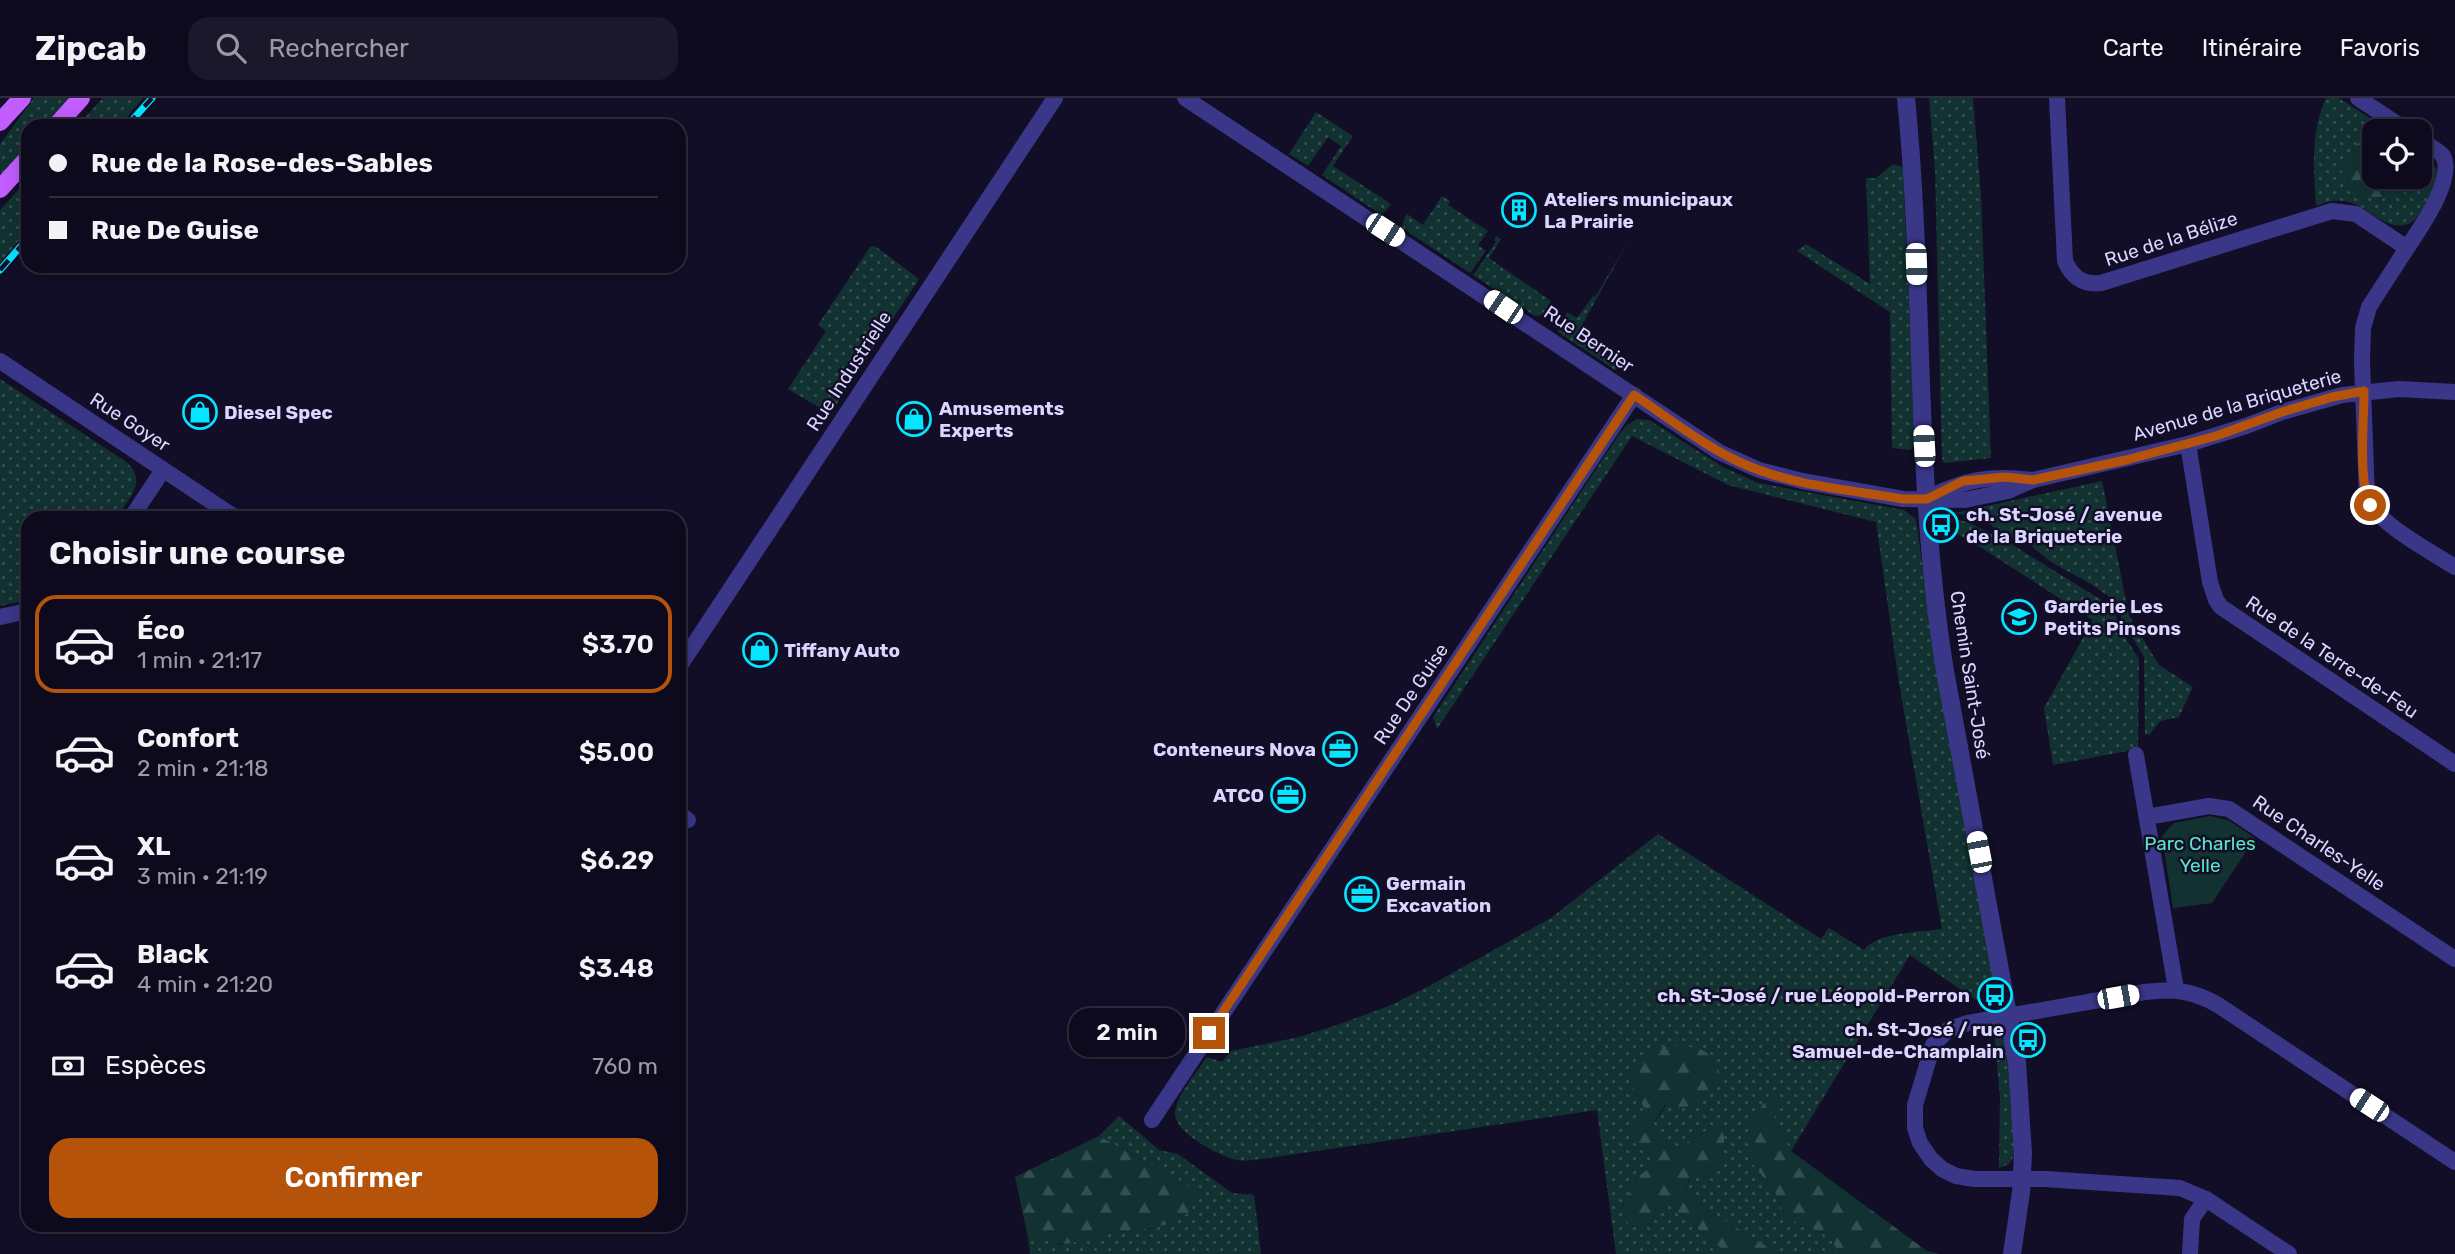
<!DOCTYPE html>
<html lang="fr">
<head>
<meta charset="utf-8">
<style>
	:root { --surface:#0e0a1e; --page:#1c182b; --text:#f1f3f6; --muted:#9b9aa4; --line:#2e2b3c; --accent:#b45309 }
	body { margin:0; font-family:Rubik,sans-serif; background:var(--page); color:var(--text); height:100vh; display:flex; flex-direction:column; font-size:26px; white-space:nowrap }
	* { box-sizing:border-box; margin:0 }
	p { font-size:23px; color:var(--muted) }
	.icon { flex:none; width:38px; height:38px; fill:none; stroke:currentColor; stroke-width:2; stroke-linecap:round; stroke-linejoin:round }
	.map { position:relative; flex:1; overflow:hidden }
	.panel { position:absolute; left:21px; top:413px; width:665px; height:721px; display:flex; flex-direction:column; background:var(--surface); border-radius:21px; box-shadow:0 4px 18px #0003,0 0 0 2px var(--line) }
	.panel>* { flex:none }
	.banner { position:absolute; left:21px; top:21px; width:665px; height:154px; border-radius:21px; box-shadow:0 4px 18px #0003,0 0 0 2px var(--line); display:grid; align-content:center; height:154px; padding:0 28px; background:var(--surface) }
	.controls { position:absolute; left:2362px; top:21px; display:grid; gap:14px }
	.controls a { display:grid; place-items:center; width:70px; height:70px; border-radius:14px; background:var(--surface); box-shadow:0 4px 18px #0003,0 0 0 2px var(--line); font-size:35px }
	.end { position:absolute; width:32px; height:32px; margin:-16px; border:9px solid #b45309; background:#fff; box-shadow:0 0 0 4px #fff }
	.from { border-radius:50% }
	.bubble { position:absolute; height:49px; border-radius:21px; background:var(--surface); box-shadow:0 4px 18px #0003,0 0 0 2px var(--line); font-size:23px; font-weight:600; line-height:49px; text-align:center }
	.car { position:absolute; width:21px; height:42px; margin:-21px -10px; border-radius:9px; box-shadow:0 0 5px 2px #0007; background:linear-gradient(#fff 24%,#345 0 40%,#fff 0 76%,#345 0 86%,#fff 0) }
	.banner b { display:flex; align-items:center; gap:24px; height:66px; font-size:26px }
	.banner b+b { border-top:2px solid var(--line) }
	.banner i { width:18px; height:18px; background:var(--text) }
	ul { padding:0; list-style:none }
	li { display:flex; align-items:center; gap:21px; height:98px; margin:0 14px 10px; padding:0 14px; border:4px solid transparent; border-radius:21px }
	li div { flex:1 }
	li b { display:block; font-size:26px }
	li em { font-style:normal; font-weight:600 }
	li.on { border-color:var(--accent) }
	li>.icon { width:63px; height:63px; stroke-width:1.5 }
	h2 { padding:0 28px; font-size:32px; line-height:84px }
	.pay { display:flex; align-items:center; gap:18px; height:77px; padding:0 28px; font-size:26px }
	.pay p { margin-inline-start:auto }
	.cta { display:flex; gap:14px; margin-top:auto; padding:14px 28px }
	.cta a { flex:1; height:80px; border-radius:21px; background:var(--accent); color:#fff; font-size:28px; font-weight:600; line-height:80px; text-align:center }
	header { display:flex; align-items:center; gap:42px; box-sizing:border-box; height:98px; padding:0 35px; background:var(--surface); border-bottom:2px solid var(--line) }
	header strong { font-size:33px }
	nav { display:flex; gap:38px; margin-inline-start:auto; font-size:24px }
	.search { width:490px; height:63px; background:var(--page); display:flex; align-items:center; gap:18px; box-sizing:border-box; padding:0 24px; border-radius:21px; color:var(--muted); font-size:26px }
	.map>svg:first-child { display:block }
	.grass { fill:url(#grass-dots) }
	.forest { fill:url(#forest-firs) }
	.park { fill:#113231 }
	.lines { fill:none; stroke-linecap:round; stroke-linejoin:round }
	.minor { stroke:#3a3789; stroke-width:16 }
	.tertiary { stroke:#3a3789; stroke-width:18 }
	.primary { stroke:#c25dff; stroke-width:18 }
	.rail-casing { stroke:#02e6ff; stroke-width:7 }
	.rail { stroke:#130e28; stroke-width:4.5; stroke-dasharray:13; stroke-linecap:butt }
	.route { stroke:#b45309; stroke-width:9 }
	.labels { text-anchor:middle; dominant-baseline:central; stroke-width:5; stroke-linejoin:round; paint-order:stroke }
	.poi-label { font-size:19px; font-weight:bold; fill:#dad6ff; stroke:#130e28; text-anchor:start }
	.street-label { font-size:19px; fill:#dad6ff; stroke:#130e28 }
	.park-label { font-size:19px; fill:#5be6c3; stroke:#130e28 }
</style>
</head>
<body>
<header>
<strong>Zipcab</strong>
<div class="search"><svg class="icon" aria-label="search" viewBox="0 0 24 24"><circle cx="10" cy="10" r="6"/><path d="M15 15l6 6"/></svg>Rechercher</div>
<nav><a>Carte</a><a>Itinéraire</a><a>Favoris</a></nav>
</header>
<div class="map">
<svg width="2455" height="1156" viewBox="0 0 2455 1156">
	<defs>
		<pattern id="grass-dots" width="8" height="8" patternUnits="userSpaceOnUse" patternTransform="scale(1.75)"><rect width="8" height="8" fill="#113231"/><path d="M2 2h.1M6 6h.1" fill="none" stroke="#334f50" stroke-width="1.8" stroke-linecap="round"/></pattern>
		<pattern id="forest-firs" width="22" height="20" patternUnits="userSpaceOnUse" patternTransform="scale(1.75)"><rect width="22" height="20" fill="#113231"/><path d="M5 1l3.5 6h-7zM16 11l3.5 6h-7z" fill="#334f50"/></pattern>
	</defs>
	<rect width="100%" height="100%" fill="#130e28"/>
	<g class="grass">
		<polygon points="34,0 69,0 44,28 28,28 28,46 0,78 0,46"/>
		<polygon points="103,0 143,0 119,28 77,28"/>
		<polygon points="1929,0 1973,0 1981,98 1991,360 1944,365 1942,360 1935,72"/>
		<path d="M2326,0H2339L2390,33H2375V41L2361,43L2378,100L2390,97L2425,76L2420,70V54C2455,78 2433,94 2415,122C2389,141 2370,106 2344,103C2334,101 2325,105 2316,108C2314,70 2310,35 2326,0Z"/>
		<polygon points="1316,14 1353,38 1333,68 1391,106 1384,115 1380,116 1322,77 1341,48 1328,39 1308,68 1289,56"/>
		<polygon points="1893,66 1903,69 1915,348 1910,352 1892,350 1890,214 1797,153 1806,146 1870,186 1866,80 1876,80"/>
		<polygon points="28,81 28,132 0,165 0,112"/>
		<polygon points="1442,98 1450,103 1448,107 1488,133 1478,147 1486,153 1470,175 1402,130 1403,124 1407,116 1423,127"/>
		<polygon points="1496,138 1501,141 1489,160 1551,203 1542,217 1535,218 1473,177 1496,144 1494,142"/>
		<polygon points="1628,144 1577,236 1622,266 1615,272 1558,234 1567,214 1577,220 1593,198 1595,199"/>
		<polygon points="875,148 919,181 834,310 825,313 788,291 826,233 818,227 870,149"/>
		<path d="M0,281L125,363C149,383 129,400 116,420H28V502L0,508Z"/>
		<path d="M1637,321L1649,322L1723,369L1758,385L1904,412L1916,421L1937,576L1994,882L1991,880L1985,885L1987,897L1992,901L1988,910L1910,857L1791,1053L1773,1024L1778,1005L1747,1058L1776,1096L1784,1115L1801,1128L1829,1136L1839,1156H1780L1705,1111L1684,1094L1715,1028L1673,1052L1649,1032L1666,1007C1696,1012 1702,1005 1722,983L1629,981L1644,1010L1639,1047L1656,1065L1640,1077L1623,1106L1627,1126L1639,1130L1670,1107L1728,1156H1616L1597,1012L1269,1060C1259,1061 1246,1064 1236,1062C1219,1057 1174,1035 1175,1015C1175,1000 1198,972 1207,959L1222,964L1231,953L1299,939L1340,926L1389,908L1431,887L1551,820L1658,736L1821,841L1829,830L1864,852C1877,834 1921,834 1942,831L1898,579L1876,424L1728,387L1632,338L1437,631L1433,619L1618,338L1626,328Z"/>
		<polygon points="2102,383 2129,518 2159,567 2193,589 2179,619 2160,623 2150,636 2145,637 2144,559 2122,522 2120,510 2114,502 2091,486 2051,464 2031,448 1999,433 1981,420 1955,415"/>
		<polygon points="1948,419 1970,425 2008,444 2111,508 2115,514 2118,528 2139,561 2138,651 2053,667 2044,610 2093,522 1971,443 1943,429"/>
		<polygon points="1994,934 2006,944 2008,955 2016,1055 2009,1066 1999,1070 2000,999"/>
		<polygon points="1119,1018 1159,1052 1178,1056 1232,1095 1254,1097 1261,1156 1030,1156 1028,1140 1040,1137 1061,1147 1110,1135 1153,1130 1182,1084 1099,1038"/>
	</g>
	<g class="forest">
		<path d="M2370,40L2375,41V79H2420V70L2425,76L2422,88C2410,94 2394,98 2380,99C2355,101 2330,79 2348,56C2354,48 2360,43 2370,40Z"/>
		<path d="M1666,947C1699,950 1712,946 1722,983C1701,1007 1698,1012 1665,1007L1649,1032L1673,1052L1715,1028L1724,1034V1046L1716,1074L1690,1080L1684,1094L1705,1111L1780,1156H1728L1670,1107L1639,1130L1627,1126L1623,1106L1640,1077L1656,1065L1639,1047L1630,1029L1644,1010L1629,981L1637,959Z"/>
		<polygon points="1770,995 1778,1005 1773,1024 1791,1053 1927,1153 1940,1156 1839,1156 1829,1136 1801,1128 1784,1115 1776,1096 1747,1058 1753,1022"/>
		<path d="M1099,1038L1182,1084L1197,1096C1195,1131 1137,1131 1111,1135C1095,1138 1079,1145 1064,1146C1051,1147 1046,1136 1028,1140L1015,1079Z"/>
	</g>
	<polygon class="park" points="2210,718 2228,722 2255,740 2212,805 2173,810 2162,738 2174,725"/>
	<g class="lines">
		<g class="minor">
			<polyline points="1185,0 1719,354 1759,372 1802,383 1903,401 1965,402 2008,393 2033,382 2188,346 2246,328 2282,314 2342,297 2399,291 2455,294"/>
			<path d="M2057,0L2065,163C2072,179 2083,187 2101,185L2332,113L2356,116L2407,150C2421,129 2455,81 2443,58C2437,51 2428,47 2420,42"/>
			<polyline points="2358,0 2408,33"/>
			<path d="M2407,150L2369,209L2363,230L2362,262L2367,400C2378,426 2430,453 2455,469"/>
			<polyline points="0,263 236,420"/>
			<polyline points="2188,346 2210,484 2216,502 2221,509 2455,666"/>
			<path d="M1929,399C1967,381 1990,377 2032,382"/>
			<polyline points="131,420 163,372"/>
			<polyline points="0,519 28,513"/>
			<polyline points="679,569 1055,0"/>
			<polyline points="2136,657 2176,891"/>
			<polyline points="679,715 688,722"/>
			<polyline points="2147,719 2209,708 2229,711 2455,861"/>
			<polyline points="1152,1022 1634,297"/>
			<polyline points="2190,1156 2192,1121 2206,1101"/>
			<path d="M2289,1156L2206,1101L2180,1090L2045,1081H1975L1956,1078L1942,1071L1931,1061L1920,1045L1915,1030V1007L1933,947L1949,931L1968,925L2145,894C2173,890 2194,893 2218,907L2455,1064"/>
		</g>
		<path class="tertiary" d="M1906,0C1925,191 1914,384 1945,573L2017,965L2023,1055L2021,1094L2012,1156"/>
		<g class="primary">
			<polyline points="0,24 22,0"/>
			<polyline points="56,28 81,0"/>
			<polyline points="0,91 28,60"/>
		</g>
		<g class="rail-casing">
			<g id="rail">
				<polyline points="127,28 152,0"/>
				<polyline points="0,172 28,140"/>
			</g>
		</g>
		<use href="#rail" class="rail"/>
	</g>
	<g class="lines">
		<path class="route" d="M1209,935L1634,297C1669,320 1705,349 1744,366C1793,388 1851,392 1903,401H1927L1963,383L2005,379L2033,382L2126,362L2216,338L2282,314L2332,299L2364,293C2364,323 2358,381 2370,407"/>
	</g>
	<defs>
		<g id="building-ring" transform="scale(1.75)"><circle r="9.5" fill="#130e28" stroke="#02e6ff" stroke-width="1.5"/><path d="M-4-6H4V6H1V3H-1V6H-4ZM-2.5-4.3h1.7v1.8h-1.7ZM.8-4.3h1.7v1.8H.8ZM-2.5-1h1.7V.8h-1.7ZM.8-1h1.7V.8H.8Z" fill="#02e6ff"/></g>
		<g id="shop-ring" transform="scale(1.75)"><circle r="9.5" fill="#130e28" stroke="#02e6ff" stroke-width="1.5"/><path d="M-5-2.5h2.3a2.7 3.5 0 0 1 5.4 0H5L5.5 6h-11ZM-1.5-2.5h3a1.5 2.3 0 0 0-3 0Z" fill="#02e6ff"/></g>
		<g id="bus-ring" transform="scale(1.75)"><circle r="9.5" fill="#130e28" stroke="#02e6ff" stroke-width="1.5"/><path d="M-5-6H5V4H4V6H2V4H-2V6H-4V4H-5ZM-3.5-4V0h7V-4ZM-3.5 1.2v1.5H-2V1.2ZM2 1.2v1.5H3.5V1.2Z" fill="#02e6ff"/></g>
		<g id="school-ring" transform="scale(1.75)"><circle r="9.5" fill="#130e28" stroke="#02e6ff" stroke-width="1.5"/><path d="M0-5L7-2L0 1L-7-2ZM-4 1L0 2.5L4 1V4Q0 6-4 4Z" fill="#02e6ff"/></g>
		<g id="office-ring" transform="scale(1.75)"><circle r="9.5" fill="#130e28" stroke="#02e6ff" stroke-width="1.5"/><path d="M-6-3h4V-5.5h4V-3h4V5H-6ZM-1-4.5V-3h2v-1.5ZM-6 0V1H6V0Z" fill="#02e6ff"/></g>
	</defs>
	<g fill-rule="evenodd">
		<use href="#building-ring" x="1519" y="112"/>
		<use href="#shop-ring" x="200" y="314"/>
		<use href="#shop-ring" x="914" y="321"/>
		<use href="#bus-ring" x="1941" y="427"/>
		<use href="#school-ring" x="2019" y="519"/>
		<use href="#shop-ring" x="760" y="552"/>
		<use href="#office-ring" x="1340" y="651"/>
		<use href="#office-ring" x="1288" y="697"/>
		<use href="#office-ring" x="1362" y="796"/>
		<use href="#bus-ring" x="1995" y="897"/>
		<use href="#bus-ring" x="2028" y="942"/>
	</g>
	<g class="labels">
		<g class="poi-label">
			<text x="1544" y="101">Ateliers municipaux<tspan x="1544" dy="22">La Prairie</tspan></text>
			<text x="939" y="310">Amusements<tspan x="939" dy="22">Experts</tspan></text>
			<text x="224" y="314">Diesel Spec</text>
			<text x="1966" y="416">ch. St-José / avenue<tspan x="1966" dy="22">de la Briqueterie</tspan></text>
			<text x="2044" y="508">Garderie Les<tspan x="2044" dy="22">Petits Pinsons</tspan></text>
			<text x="784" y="552">Tiffany Auto</text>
			<text x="1316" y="651" text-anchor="end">Conteneurs Nova</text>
			<text x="1264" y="697" text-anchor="end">ATCO</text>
			<text x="1386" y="785">Germain<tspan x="1386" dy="22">Excavation</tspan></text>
			<text x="1970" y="897" text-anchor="end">ch. St-José / rue Léopold-Perron</text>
			<text x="2004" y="931" text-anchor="end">ch. St-José / rue<tspan x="2004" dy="22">Samuel-de-Champlain</tspan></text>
		</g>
		<g class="street-label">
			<text transform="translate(2171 141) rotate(-18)">Rue de la Bélize</text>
			<text transform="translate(1589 241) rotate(34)">Rue Bernier</text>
			<text transform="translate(849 273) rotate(-57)">Rue Industrielle</text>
			<text transform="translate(2237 307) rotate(-16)">Avenue de la Briqueterie</text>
			<text transform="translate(130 324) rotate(33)">Rue Goyer</text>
			<text transform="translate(2332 559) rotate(34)">Rue de la Terre-de-Feu</text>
			<text transform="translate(1970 577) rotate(81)">Chemin Saint-José</text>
			<text transform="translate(1411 596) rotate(-56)">Rue De Guise</text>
			<text transform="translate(2319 745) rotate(34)">Rue Charles-Yelle</text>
		</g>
		<g class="park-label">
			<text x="2200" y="745">Parc Charles<tspan x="2200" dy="22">Yelle</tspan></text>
		</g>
	</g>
</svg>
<div class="controls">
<a><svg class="icon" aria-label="locate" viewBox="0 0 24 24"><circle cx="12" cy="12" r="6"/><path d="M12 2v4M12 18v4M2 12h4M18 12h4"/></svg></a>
</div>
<i class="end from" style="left:2370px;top:407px"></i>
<i class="end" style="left:1209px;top:935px"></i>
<div class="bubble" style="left:1069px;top:910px;width:116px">2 min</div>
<i class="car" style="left:1385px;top:132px;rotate:123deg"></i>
<i class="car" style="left:1916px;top:166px;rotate:178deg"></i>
<i class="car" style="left:1503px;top:209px;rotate:304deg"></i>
<i class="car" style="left:1924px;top:348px;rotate:357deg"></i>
<i class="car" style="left:1979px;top:754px;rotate:349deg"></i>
<i class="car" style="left:2118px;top:899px;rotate:80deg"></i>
<i class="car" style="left:2369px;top:1007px;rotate:303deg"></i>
<div class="banner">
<b><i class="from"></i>Rue de la Rose-des-Sables</b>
<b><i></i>Rue De Guise</b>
</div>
<section class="panel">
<h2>Choisir une course</h2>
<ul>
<li class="on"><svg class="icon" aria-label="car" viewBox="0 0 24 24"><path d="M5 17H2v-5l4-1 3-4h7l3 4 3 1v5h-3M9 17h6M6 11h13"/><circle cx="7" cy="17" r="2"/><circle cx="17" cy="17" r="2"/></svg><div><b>Éco</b><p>1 min · 21:17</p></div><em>$3.70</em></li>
<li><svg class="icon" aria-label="car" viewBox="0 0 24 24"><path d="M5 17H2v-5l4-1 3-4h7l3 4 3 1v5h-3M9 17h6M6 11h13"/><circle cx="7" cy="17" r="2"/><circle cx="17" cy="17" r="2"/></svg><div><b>Confort</b><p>2 min · 21:18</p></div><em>$5.00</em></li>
<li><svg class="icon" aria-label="car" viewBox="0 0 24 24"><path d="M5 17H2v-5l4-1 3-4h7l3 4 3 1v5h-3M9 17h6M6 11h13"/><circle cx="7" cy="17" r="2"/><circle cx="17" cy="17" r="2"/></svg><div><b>XL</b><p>3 min · 21:19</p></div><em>$6.29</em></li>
<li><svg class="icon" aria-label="car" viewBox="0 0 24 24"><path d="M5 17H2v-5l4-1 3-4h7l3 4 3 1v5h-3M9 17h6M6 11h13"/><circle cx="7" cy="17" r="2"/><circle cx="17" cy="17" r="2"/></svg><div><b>Black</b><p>4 min · 21:20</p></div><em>$3.48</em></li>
</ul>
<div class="pay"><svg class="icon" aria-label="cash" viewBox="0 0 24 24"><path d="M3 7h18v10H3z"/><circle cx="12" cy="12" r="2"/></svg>Espèces<p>760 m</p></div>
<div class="cta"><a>Confirmer</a></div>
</section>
</div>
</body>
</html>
